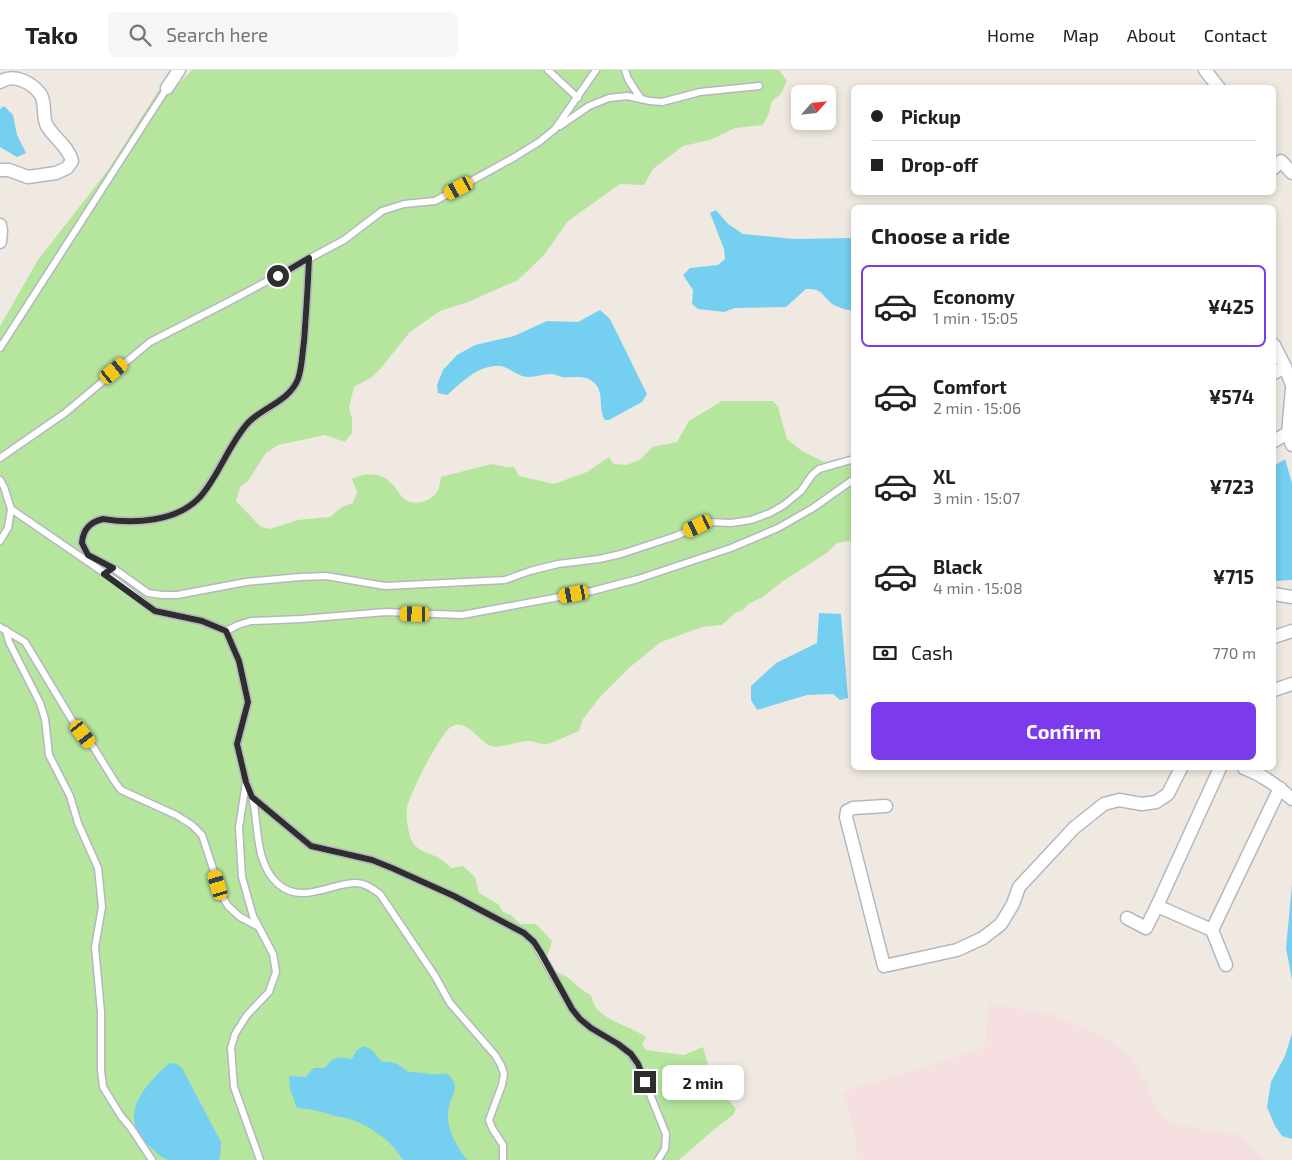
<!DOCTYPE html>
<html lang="en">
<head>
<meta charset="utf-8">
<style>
	:root { --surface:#fff; --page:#f6f6f6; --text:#202124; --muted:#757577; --line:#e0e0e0; --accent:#7c3aed }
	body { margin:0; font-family:"Exo 2",sans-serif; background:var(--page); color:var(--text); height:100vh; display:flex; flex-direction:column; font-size:19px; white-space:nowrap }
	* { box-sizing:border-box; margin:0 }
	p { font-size:16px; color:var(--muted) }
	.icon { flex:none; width:28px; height:28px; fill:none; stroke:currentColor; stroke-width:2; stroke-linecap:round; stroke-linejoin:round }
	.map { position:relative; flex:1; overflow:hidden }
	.panel { position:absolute; left:851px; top:135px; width:425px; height:565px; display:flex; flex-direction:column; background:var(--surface); border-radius:8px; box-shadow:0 2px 8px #0003 }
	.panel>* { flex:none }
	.guide { position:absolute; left:851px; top:15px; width:425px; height:110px; border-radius:8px; box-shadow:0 2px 8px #0003; display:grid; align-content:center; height:110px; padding:0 20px; background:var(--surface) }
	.needle { width:32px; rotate:63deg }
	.fabs { position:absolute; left:791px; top:15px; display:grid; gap:10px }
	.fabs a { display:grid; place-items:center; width:45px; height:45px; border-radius:8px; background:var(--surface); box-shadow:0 2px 8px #0003; font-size:25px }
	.end { position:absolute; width:22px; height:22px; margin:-11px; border:6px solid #2e2e2e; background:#fff; box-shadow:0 0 0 2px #fff }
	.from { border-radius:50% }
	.bubble { position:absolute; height:35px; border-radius:8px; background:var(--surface); box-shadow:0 2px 8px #0003; font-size:16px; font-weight:700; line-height:35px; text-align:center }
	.car { position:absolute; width:15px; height:30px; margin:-15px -8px; border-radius:6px; box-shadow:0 0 4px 1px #0007; background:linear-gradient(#f5c518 24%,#345 0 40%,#f5c518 0 76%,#345 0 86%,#f5c518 0) }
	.guide b { display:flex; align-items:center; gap:18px; height:48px; font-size:19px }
	.guide b+b { border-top:1px solid var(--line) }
	.guide i { width:12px; height:12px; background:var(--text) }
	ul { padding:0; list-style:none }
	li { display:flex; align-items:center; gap:15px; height:82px; margin:0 10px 8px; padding:0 10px; border:2px solid transparent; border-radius:8px }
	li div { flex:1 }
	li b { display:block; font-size:19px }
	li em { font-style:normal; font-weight:700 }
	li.selected { border-color:var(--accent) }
	li>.icon { width:45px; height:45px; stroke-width:1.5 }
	h2 { padding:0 20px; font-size:22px; line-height:60px }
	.pay { display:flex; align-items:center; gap:12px; height:55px; padding:0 20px; font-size:19px }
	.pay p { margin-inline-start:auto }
	.cta { display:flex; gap:10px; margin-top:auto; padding:10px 20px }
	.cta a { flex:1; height:58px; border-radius:8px; background:var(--accent); color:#fff; font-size:20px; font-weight:700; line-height:58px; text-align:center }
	header { display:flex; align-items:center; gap:30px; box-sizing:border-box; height:70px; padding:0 25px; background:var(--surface); border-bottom:1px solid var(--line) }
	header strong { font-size:24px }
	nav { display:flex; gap:28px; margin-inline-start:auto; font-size:18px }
	.search { width:350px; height:45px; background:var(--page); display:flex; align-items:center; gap:12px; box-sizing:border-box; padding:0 18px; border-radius:8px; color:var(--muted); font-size:19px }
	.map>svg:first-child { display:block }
	.medical { fill:#f5dfe0 }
	.green { fill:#b6e59e }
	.water { fill:#75cff0 }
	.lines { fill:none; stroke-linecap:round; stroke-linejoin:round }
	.lane-casing { stroke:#b4b7c1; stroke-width:9 }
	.street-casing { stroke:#b4b7c1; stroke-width:15 }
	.lane { stroke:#fff; stroke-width:6 }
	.street { stroke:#fff; stroke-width:12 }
	.route { stroke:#2e2e2e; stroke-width:6 }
</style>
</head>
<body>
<header>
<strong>Tako</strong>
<div class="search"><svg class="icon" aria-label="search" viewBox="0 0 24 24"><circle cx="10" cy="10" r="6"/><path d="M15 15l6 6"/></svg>Search here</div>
<nav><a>Home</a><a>Map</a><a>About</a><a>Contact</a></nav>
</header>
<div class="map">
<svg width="1292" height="1090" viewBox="0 0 1292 1090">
	<rect width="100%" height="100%" fill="#efe9e1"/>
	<polygon class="medical" points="989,934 1054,945 1104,966 1131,987 1146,1011 1156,1038 1170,1054 1240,1065 1265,1090 857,1090 854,1059 843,1022 984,978"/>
	<path class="green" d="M192,0H779L787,11L781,24L772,31L769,43L763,55L735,58L710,70L683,76L653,99L644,115L620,114L568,151L544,185L518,210L468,232L440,241L410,262L381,298L372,307L354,317L349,338L352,348V363L345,372L325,365L278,375L266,383L248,411L240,417L236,431L261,457L270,459L298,450L330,447L342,437L353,433L357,421L352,409C364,402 381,402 391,413C396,417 399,424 403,428C412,437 431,432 437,422C440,418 440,411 441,407L491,394L507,397H514L519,406L554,414L587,402L609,387L614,394L626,395L640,390L652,377L677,372L689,351L722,331H773L778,337L787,369L802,381L824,392L854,385V470L837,473L828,482L783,511L763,527L748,534L743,540L735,543L722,555L702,557L661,572L630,597L600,627L583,649L579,661C568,665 558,671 547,674C541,675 534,671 528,671C518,671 499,679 491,676C478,671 468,649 452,656C441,662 408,726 407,739C406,748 408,765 413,773C418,781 431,784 439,788C444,791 447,794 451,798L463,796L475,807L479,823L498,834L503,842L511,845L520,854H536L552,871L547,887L557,903C569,904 577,919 591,925C592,928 593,933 595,936C604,951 632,957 646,967L642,975L646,980L684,985L703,977L712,1010L736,1039L733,1045L717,1057L679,1090H0V256L38,190L108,100L162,15L172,21Z"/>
	<g class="water">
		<polygon points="4,36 13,45 17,65 26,83 17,87 0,77 0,39"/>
		<path d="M716,140L728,154L743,164L794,169L854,168V241C848,240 839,238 834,235C822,227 824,218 806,219L786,237L735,238L724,242L698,239L692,234L693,220L683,205L690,198L718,195L725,189L724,179L710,143Z"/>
		<path d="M600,240L610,249L647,324L642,332L609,350H605C597,338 606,321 592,311C585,305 571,308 562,307C558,306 555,304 551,304C543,304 536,307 528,307C509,305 509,290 485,298C471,302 458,316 447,325L438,323L437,315L443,300L457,285L475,275L514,266L547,251L578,252Z"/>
		<polygon points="1285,389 1292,413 1292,510 1274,511 1274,396"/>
		<polygon points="819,543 841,544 848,628 840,630 833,624 807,625 757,640 751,630 751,616 776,593 817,573"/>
		<polygon points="1292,814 1292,910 1286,878"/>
		<polygon points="1292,963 1292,1069 1282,1066 1275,1056 1267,1037 1271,1012 1285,986"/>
		<path d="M364,976L372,980L382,992C394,991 400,995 408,1002C416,1002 423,1003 430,1004C436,1005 441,1003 448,1004C463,1020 449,1025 448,1043C447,1060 457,1077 467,1090H403C391,1070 369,1055 347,1048C342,1047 337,1047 332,1045C319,1041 311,1039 297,1038L290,1019L289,1006L305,1007L314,998H325C334,986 337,987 352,989L357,980Z"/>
		<path d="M169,993L177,994L182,998L221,1072L220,1088L219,1090C204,1090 183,1090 169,1090C161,1089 153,1079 147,1074C117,1043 146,1015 169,993Z"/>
	</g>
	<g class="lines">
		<g class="lane-casing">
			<g id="lane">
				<polyline points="548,0 578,28"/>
				<polyline points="625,0 628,9 641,29"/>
				<polyline points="560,56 589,36 609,28 627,26 650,31 662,32 700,22 759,16"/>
				<path d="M309,188C308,216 306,244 304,272C302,285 302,298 298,309C289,332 263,337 247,354C228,376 218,406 200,427C177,452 134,454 103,449C90,452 83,459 82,473L88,485L113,498L148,523L162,525H177L246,512L300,507L326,506L385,516L505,510L530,501L558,494L599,489L621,484L676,466L708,452L731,453L751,450L770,443L784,435L801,421L812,405L819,399L854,389"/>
				<polyline points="0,278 167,18"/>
				<polyline points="0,388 65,343 150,272 230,231 344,170 382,141 404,134 435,131 513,88 539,72 555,59 596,0"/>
				<polyline points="0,410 4,417 11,439 116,511 155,541 202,551 226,561 239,591 248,632 237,674 246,712 239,758 242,807 253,846 273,884 276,902 269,922 247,945 235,964 231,978 234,1017 260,1090"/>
				<polyline points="0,471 8,458 11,439"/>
				<polyline points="0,557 25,572 72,650 94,678 115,712 121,720 176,745 192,755 202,765 222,826 228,836 240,847 257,856"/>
				<polyline points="6,560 9,572 40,633 45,649 49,685 70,726 78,753 98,798 102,837 95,877 101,942 101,1000 103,1017 121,1046 131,1058 152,1090"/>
				<polyline points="226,561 238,555 251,551 301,549 386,542 462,545 592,521 638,509 731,478 778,458 813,438 854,409"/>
				<path d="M247,713C249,719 252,725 253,731C259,759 255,793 278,814C302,835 330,813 356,813C365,813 373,819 380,824L435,906L450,933L495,985L501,995L504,1004L502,1015L489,1050L492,1058L503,1075V1090"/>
				<polyline points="252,727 311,776 372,790 392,798 454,826 524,863 534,872 572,939 580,949 591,958 618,974 631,984 638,995 666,1064 665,1079 658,1090"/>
			</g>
		</g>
		<g class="street-casing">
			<g id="street">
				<polyline points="1205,0 1219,18"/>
				<path d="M0,12C13,3 32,12 41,25C46,35 42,47 47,56C55,69 68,76 72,91L67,98L56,103L28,107L9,100H0"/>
				<polyline points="167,18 179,0"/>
				<polyline points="1274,98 1281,91 1292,103"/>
				<polyline points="0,155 1,160 0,172"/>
				<polyline points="1274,275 1285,297"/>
				<polyline points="1274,303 1285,297 1292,315"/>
				<polyline points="1292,318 1288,363 1292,375"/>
				<polyline points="1274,371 1288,363"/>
				<polyline points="1274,524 1292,527"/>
				<polyline points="1274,567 1292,561"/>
				<polyline points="1274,620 1292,614"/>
				<polyline points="1220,698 1157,836 1212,860 1280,718"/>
				<path d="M1244,698C1263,705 1277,716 1292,729"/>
				<polyline points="886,736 853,738 847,741 846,747 884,896 957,880 983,868 1001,854 1013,834 1019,817 1074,758 1104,734 1119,730 1142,734 1156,732 1168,724 1181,698"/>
				<polyline points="1127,848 1146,858 1157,836"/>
				<polyline points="1212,860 1226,895"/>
			</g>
		</g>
		<use href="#lane" class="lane"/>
		<use href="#street" class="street"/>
	</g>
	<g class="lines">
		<path class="route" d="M278,206L309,188C308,216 306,244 304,272C302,285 302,298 298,309C289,332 262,337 247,354C228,376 218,407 200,427C177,452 134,454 103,449C90,452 83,459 82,473L88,485L113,498L104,504L155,541L202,551L226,561L239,591L248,632L237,674L246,712L252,727L311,776L372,790L392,798L454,826L524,863L534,872L541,883L572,939L580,949L591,958L618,974L631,984L638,994L645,1012"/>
	</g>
</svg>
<div class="fabs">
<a><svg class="needle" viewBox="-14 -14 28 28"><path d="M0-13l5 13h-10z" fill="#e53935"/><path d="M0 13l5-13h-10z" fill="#757577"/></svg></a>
</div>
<i class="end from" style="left:278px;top:206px"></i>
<i class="end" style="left:645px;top:1012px"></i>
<div class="bubble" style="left:662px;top:995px;width:82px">2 min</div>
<i class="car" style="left:459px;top:118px;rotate:242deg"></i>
<i class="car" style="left:114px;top:301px;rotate:51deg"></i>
<i class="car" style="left:698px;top:456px;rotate:244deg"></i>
<i class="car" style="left:574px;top:524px;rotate:260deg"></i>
<i class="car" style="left:415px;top:544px;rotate:271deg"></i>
<i class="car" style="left:83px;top:664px;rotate:142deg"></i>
<i class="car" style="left:218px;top:815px;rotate:343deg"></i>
<div class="guide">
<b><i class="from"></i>Pickup</b>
<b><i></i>Drop-off</b>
</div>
<section class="panel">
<h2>Choose a ride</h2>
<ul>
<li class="selected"><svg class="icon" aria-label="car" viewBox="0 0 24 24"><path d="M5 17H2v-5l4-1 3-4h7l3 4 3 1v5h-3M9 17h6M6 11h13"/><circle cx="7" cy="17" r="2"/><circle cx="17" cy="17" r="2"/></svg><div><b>Economy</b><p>1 min · 15:05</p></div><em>¥425</em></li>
<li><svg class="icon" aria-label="car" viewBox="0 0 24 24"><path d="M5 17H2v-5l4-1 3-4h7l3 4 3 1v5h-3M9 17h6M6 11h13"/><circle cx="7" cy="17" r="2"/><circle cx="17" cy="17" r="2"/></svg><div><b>Comfort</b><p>2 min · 15:06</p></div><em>¥574</em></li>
<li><svg class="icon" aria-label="car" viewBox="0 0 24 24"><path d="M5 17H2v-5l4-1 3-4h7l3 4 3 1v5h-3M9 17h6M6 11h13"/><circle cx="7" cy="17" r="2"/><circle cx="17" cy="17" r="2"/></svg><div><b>XL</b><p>3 min · 15:07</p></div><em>¥723</em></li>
<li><svg class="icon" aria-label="car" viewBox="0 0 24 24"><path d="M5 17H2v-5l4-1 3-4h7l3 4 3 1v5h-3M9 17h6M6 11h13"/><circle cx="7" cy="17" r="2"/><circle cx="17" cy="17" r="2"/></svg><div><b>Black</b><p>4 min · 15:08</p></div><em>¥715</em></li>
</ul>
<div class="pay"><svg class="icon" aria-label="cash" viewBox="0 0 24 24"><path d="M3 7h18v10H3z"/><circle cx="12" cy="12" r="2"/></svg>Cash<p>770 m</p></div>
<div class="cta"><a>Confirm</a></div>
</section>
</div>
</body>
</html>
